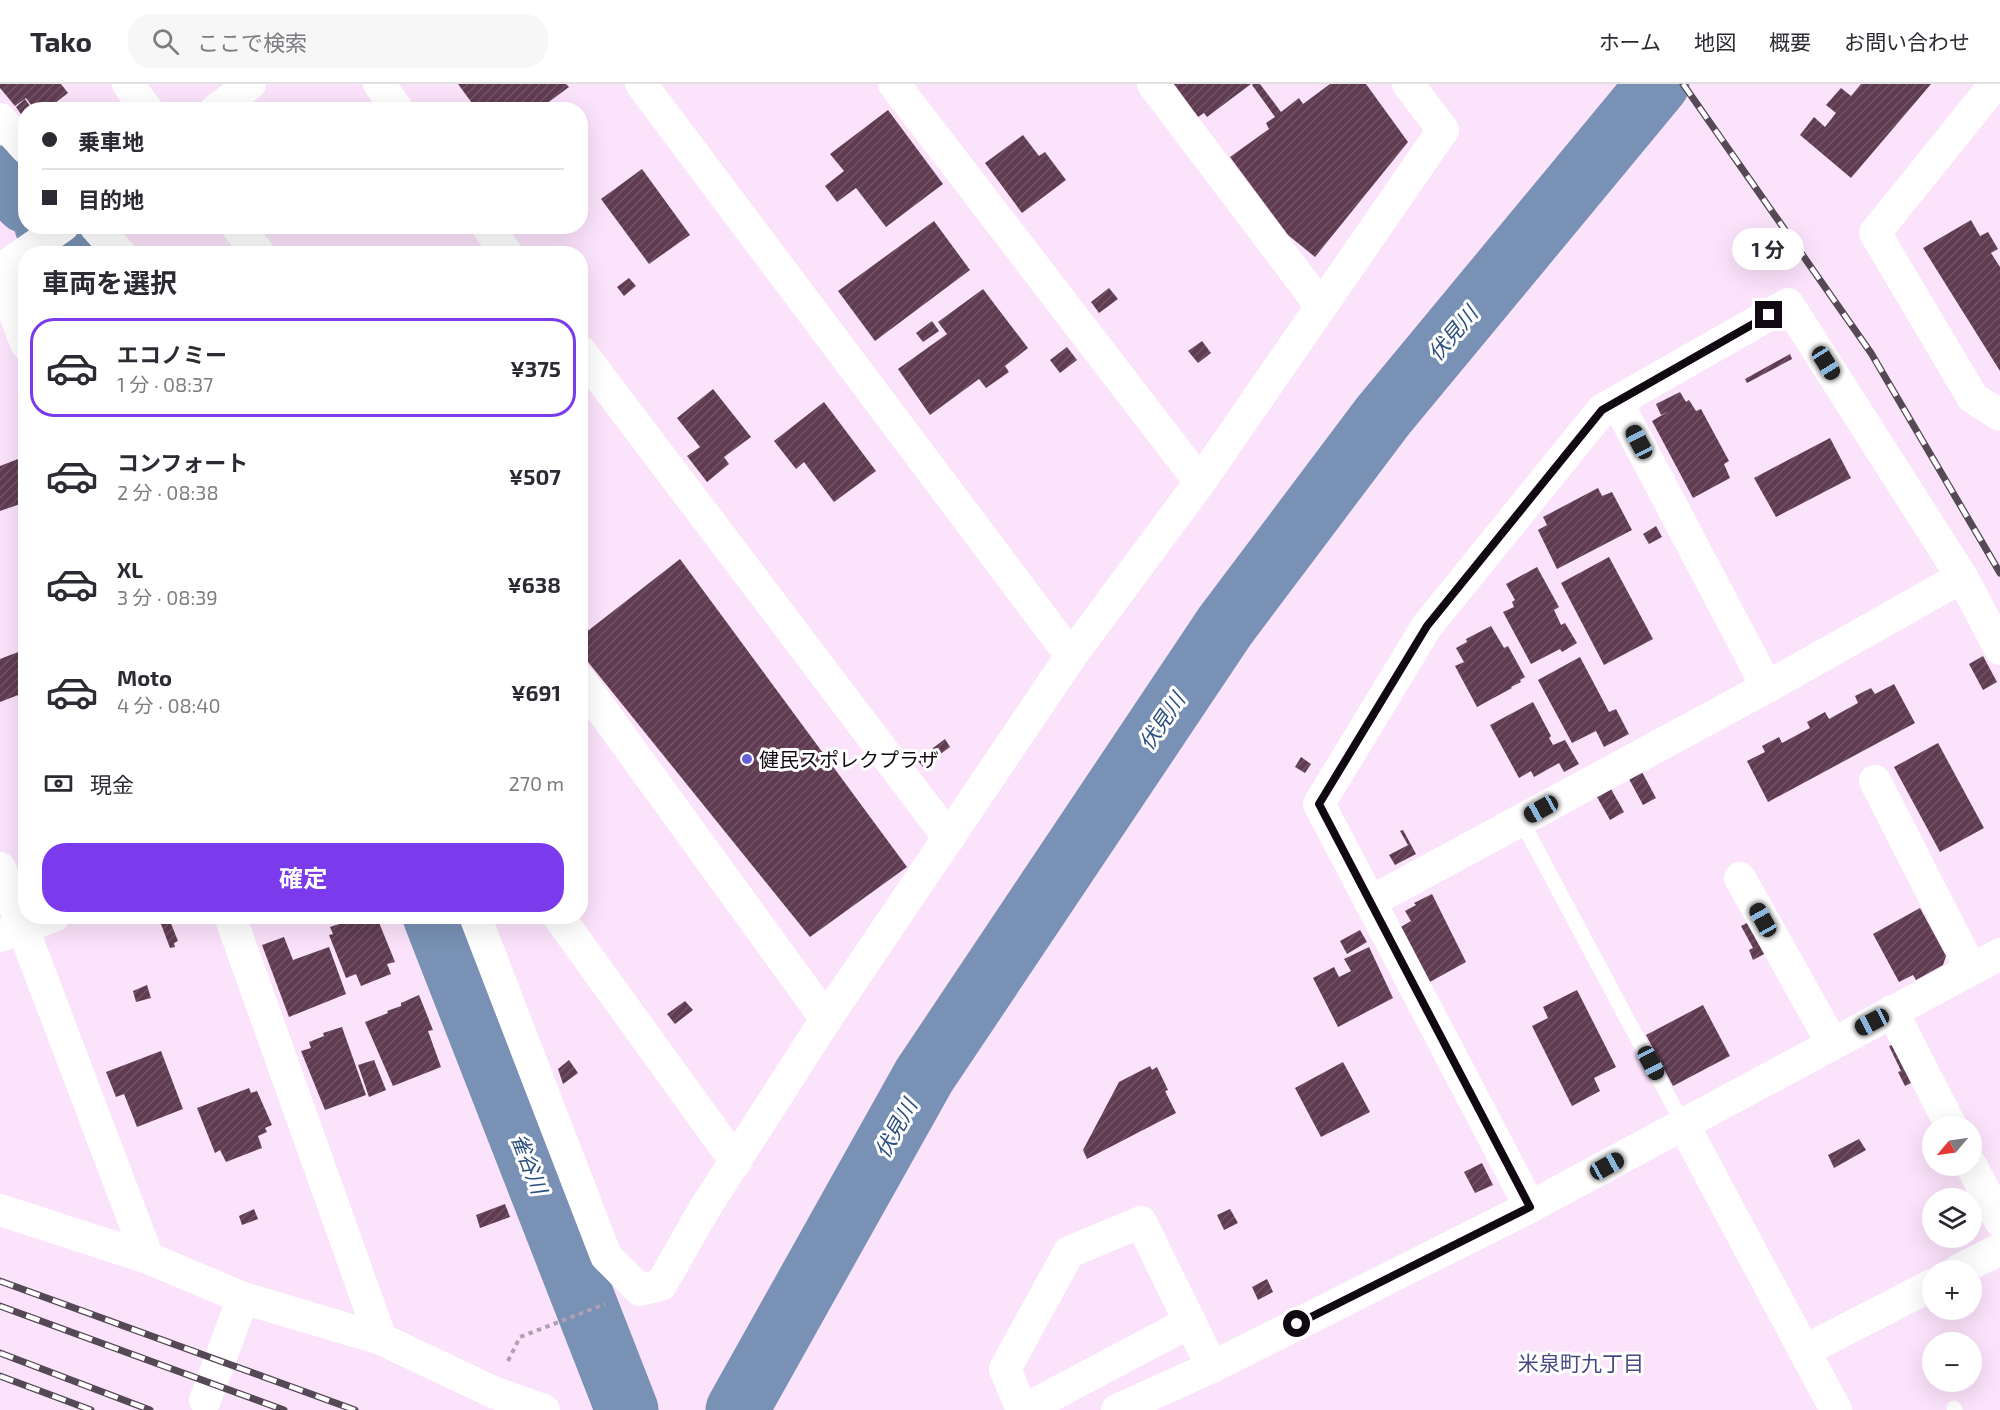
<!DOCTYPE html>
<html lang="ja">
<head>
<meta charset="utf-8">
<style>
	:root { --surface:#fff; --page:#f7f7f7; --text:#2b2b33; --muted:#7c7c81; --line:#e1e1e2; --accent:#7c3aed }
	body { margin:0; font-family:"Exo 2","Noto Sans JP",sans-serif; background:var(--page); color:var(--text); height:100vh; display:flex; flex-direction:column; font-size:22px; white-space:nowrap }
	* { box-sizing:border-box; margin:0 }
	p { font-size:20px; color:var(--muted) }
	.icon { flex:none; width:33px; height:33px; fill:none; stroke:currentColor; stroke-width:2; stroke-linecap:round; stroke-linejoin:round }
	.map { position:relative; flex:1; overflow:hidden }
	.side { position:absolute; left:18px; top:162px; width:570px; height:678px; display:flex; flex-direction:column; background:var(--surface); border-radius:24px; box-shadow:0 6px 24px #0002 }
	.side>* { flex:none }
	.guide { position:absolute; left:18px; top:18px; width:570px; height:132px; border-radius:24px; box-shadow:0 6px 24px #0002; display:grid; align-content:center; height:132px; padding:0 24px; background:var(--surface) }
	.needle { width:39px; rotate:241deg }
	.fabs { position:absolute; left:1922px; top:1032px; display:grid; gap:12px }
	.fabs a { display:grid; place-items:center; width:60px; height:60px; border-radius:50%; background:var(--surface); box-shadow:0 6px 24px #0002; font-size:30px }
	.end { position:absolute; width:27px; height:27px; margin:-14px; border:8px solid #110911; background:#fff; box-shadow:0 0 0 3px #fff }
	.from { border-radius:50% }
	.bubble { position:absolute; height:42px; border-radius:21px; background:var(--surface); box-shadow:0 6px 24px #0002; font-size:20px; font-weight:700; line-height:42px; text-align:center }
	.car { position:absolute; width:18px; height:36px; margin:-18px -9px; border-radius:8px; box-shadow:0 0 4px 2px #0007; background:linear-gradient(#222 24%,#8ab4d8 0 40%,#222 0 76%,#8ab4d8 0 86%,#222 0) }
	.guide b { display:flex; align-items:center; gap:21px; height:57px; font-size:22px }
	.guide b+b { border-top:2px solid var(--line) }
	.guide i { width:15px; height:15px; background:var(--text) }
	ul { padding:0; list-style:none }
	li { display:flex; align-items:center; gap:18px; height:99px; margin:0 12px 9px; padding:0 12px; border:3px solid transparent; border-radius:24px }
	li div { flex:1 }
	li b { display:block; font-size:22px }
	li em { font-style:normal; font-weight:700 }
	li.active { border-color:var(--accent) }
	li>.icon { width:54px; height:54px; stroke-width:1.5 }
	h2 { padding:0 24px; font-size:27px; line-height:72px }
	.pay { display:flex; align-items:center; gap:15px; height:66px; padding:0 24px; font-size:22px }
	.pay p { margin-inline-start:auto }
	.primary-button { display:flex; gap:12px; margin-top:auto; padding:12px 24px }
	.primary-button a { flex:1; height:69px; border-radius:24px; background:var(--accent); color:#fff; font-size:24px; font-weight:700; line-height:69px; text-align:center }
	header { display:flex; align-items:center; gap:36px; box-sizing:border-box; height:84px; padding:0 30px; background:var(--surface); border-bottom:2px solid var(--line) }
	header strong { font-size:28px }
	nav { display:flex; gap:33px; margin-inline-start:auto; font-size:21px }
	.search { width:420px; height:54px; background:var(--page); display:flex; align-items:center; gap:15px; box-sizing:border-box; padding:0 21px; border-radius:24px; color:var(--muted); font-size:22px }
	.map>svg:first-child { display:block }
	.lines { fill:none; stroke-linecap:round; stroke-linejoin:round }
	.river { stroke:#7891b4; stroke-width:63 }
	.building { fill:url(#building-hatch) }
	.path { stroke:#b39fb3; stroke-width:4; stroke-dasharray:4.5 4.5; stroke-linecap:butt }
	.service { stroke:#fff; stroke-width:15 }
	.minor { stroke:#fff; stroke-width:32 }
	.rail-casing { stroke:#564956; stroke-width:7 }
	.rail { stroke:#fff; stroke-width:4.5; stroke-dasharray:14; stroke-linecap:butt }
	.route { stroke:#110911; stroke-width:8 }
	.poi-dot { fill:#655ed7; stroke:#fff; stroke-width:2 }
	.labels { text-anchor:middle; dominant-baseline:central; stroke-width:6; stroke-linejoin:round; paint-order:stroke }
	.poi-label { font-size:20px; fill:#110911; stroke:#fff; text-anchor:start }
	.water-label { font-size:21px; font-style:italic; fill:#2b4f7e; stroke:#fff }
	.neighbourhood-label { font-size:21px; fill:#484885; stroke:#fff }
</style>
</head>
<body>
<header>
<strong>Tako</strong>
<div class="search"><svg class="icon" aria-label="search" viewBox="0 0 24 24"><circle cx="10" cy="10" r="6"/><path d="M15 15l6 6"/></svg>ここで検索</div>
<nav><a>ホーム</a><a>地図</a><a>概要</a><a>お問い合わせ</a></nav>
</header>
<div class="map">
<svg width="2000" height="1326" viewBox="0 0 2000 1326">
	<defs>
		<pattern id="building-hatch" width="6" height="6" patternUnits="userSpaceOnUse" patternTransform="scale(1.5)"><rect width="6" height="6" fill="#603c52"/><path d="M-1 1l2-2M0 6l6-6M5 7l2-2" fill="none" stroke="#725466"/></pattern>
	</defs>
	<rect width="100%" height="100%" fill="#fbe3fb"/>
	<g class="lines">
		<g class="river">
			<polyline points="0,93 26,118"/>
			<polyline points="46,142 69,170"/>
			<polyline points="434,832 627,1326"/>
			<polyline points="737,1326 924,992 1225,542 1383,332 1658,0"/>
		</g>
	</g>
	<g class="building">
		<polygon points="0,0 61,0 68,9 46,26 35,26 26,14 15,22 0,4"/>
		<polygon points="458,0 566,0 569,3 538,26 477,26"/>
		<polygon points="1174,0 1251,0 1207,33 1204,29 1198,33"/>
		<polygon points="1253,0 1260,0 1281,28 1299,14 1303,20 1330,0 1366,0 1408,58 1315,173 1288,151 1230,73 1269,45 1266,39 1275,33 1252,1"/>
		<polygon points="1861,0 1931,0 1851,94 1800,51 1814,33 1825,43 1836,29 1826,21 1841,4 1851,12"/>
		<polygon points="25,15 33,26 26,26 26,31 23,33 16,23"/>
		<polygon points="888,26 943,100 886,143 856,104 837,118 825,102 844,87 830,70"/>
		<polygon points="1023,51 1039,72 1045,68 1066,96 1022,129 985,79"/>
		<polygon points="642,85 690,151 649,180 601,115"/>
		<polygon points="1971,136 1980,152 1988,148 1998,165 1991,169 2000,183 2000,287 1923,164"/>
		<polygon points="934,137 970,186 875,257 838,207"/>
		<polygon points="629,194 636,202 624,212 617,203"/>
		<polygon points="1109,204 1118,215 1099,229 1091,218"/>
		<polygon points="983,205 1028,264 1005,282 1009,288 986,304 979,295 930,331 898,285 947,250 938,238"/>
		<polygon points="932,237 939,247 923,258 916,249"/>
		<polygon points="1202,257 1211,269 1198,279 1188,267"/>
		<polygon points="1067,263 1077,276 1060,289 1050,276"/>
		<polygon points="1790,270 1792,275 1747,299 1745,295"/>
		<polygon points="713,305 751,353 724,373 729,380 707,398 687,372 700,363 677,334"/>
		<polygon points="1680,308 1686,318 1689,316 1696,327 1701,325 1729,377 1724,380 1730,394 1693,414 1652,337 1669,327 1661,331 1656,320"/>
		<polygon points="824,318 876,387 834,418 804,378 796,385 774,357"/>
		<polygon points="1830,354 1851,394 1776,433 1754,394"/>
		<polygon points="26,372 26,418 0,427 0,382"/>
		<polygon points="1598,404 1602,412 1612,408 1632,446 1557,485 1538,446 1547,441 1543,433"/>
		<polygon points="1656,442 1662,453 1649,460 1643,450"/>
		<polygon points="1609,473 1653,555 1604,581 1561,499"/>
		<polygon points="680,475 907,783 810,853 580,568 580,553"/>
		<polygon points="1537,483 1559,523 1554,526 1561,541 1565,539 1577,559 1562,568 1560,565 1531,580 1503,528 1514,523 1512,518 1515,516 1506,500"/>
		<polygon points="1491,542 1504,564 1508,562 1525,593 1520,596 1521,598 1511,603 1512,604 1477,623 1455,582 1464,578 1456,564 1467,558 1466,555"/>
		<polygon points="26,565 26,608 0,618 0,575"/>
		<polygon points="1983,572 1997,598 1983,606 1969,580"/>
		<polygon points="1580,573 1609,628 1616,625 1629,650 1604,663 1596,647 1572,659 1538,596"/>
		<polygon points="1894,600 1915,639 1768,718 1747,677 1765,668 1762,662 1779,653 1782,659 1810,644 1807,638 1825,628 1829,635 1858,619 1855,612 1871,604 1875,610"/>
		<polygon points="1533,618 1551,652 1549,654 1553,661 1565,656 1579,680 1564,688 1559,679 1534,693 1531,687 1519,694 1490,641"/>
		<polygon points="945,655 950,663 923,683 917,676"/>
		<polygon points="1938,659 1984,744 1940,768 1894,683"/>
		<polygon points="1301,673 1311,680 1305,689 1295,683"/>
		<polygon points="1642,688 1656,714 1643,721 1629,695"/>
		<polygon points="1611,705 1624,728 1610,736 1597,713"/>
		<polygon points="1403,746 1416,770 1395,781 1389,771 1408,761 1400,747"/>
		<polygon points="1432,810 1466,878 1428,899 1399,844 1411,837 1405,827 1416,821 1414,819"/>
		<polygon points="1920,824 1946,872 1943,881 1916,896 1913,891 1899,898 1873,850"/>
		<polygon points="158,832 168,832 178,857 174,859 175,863 170,864"/>
		<polygon points="343,832 388,832 378,836 395,878 387,880 391,890 361,902 356,890 346,894 329,851 333,850 330,843 345,838"/>
		<polygon points="1749,838 1766,869 1753,876 1749,866 1753,864 1741,842"/>
		<polygon points="1360,846 1367,858 1347,870 1340,857"/>
		<polygon points="284,853 293,876 329,863 346,910 289,933 262,861"/>
		<polygon points="1369,863 1393,914 1338,943 1313,894 1334,883 1339,893 1351,887 1344,875"/>
		<polygon points="147,901 151,914 136,918 133,907"/>
		<polygon points="1577,906 1616,983 1594,994 1600,1007 1572,1022 1532,942 1548,934 1543,923"/>
		<polygon points="419,911 433,946 428,947 441,983 393,1002 365,938 388,929 387,927 401,922 401,919"/>
		<polygon points="685,917 693,926 675,940 667,930"/>
		<polygon points="1703,921 1730,972 1673,1002 1646,951"/>
		<polygon points="342,943 366,1011 325,1026 301,967 311,964 309,958 324,952 323,949"/>
		<polygon points="1894,960 1913,998 1905,1002 1898,988 1901,987 1889,962"/>
		<polygon points="161,967 183,1025 137,1043 124,1010 116,1013 106,988"/>
		<polygon points="374,976 386,1006 369,1013 358,981"/>
		<polygon points="569,976 578,989 563,1000 558,985"/>
		<polygon points="1343,978 1370,1028 1321,1053 1295,1004"/>
		<polygon points="1150,982 1152,986 1157,983 1168,1006 1165,1007 1176,1029 1087,1075 1083,1066 1119,998"/>
		<polygon points="249,1004 251,1009 257,1007 272,1041 265,1044 267,1048 258,1052 262,1064 226,1078 220,1066 215,1069 197,1024"/>
		<polygon points="1859,1055 1866,1066 1834,1084 1828,1071"/>
		<polygon points="1482,1079 1493,1101 1475,1109 1464,1088"/>
		<polygon points="505,1120 510,1133 480,1144 476,1131"/>
		<polygon points="254,1125 258,1135 242,1141 239,1132"/>
		<polygon points="1230,1125 1238,1139 1224,1146 1217,1131"/>
		<polygon points="1267,1195 1273,1208 1258,1216 1252,1203"/>
	</g>
	<g class="lines">
		<polyline class="path" points="508,1277 520,1253 605,1220"/>
		<g class="service">
			<polyline points="1521,736 1683,1040"/>
			<polyline points="1954,1324 1955,1326"/>
		</g>
		<g class="minor">
			<polyline points="128,0 147,26"/>
			<polyline points="379,0 398,26"/>
			<polyline points="641,0 1071,572"/>
			<polyline points="1153,0 1321,222"/>
			<polyline points="1995,0 1875,149 1973,314 2000,331"/>
			<polyline points="216,26 250,0"/>
			<polyline points="0,35 26,64"/>
			<polyline points="95,142 120,170"/>
			<polyline points="237,142 259,170"/>
			<polyline points="487,142 507,170"/>
			<polyline points="0,186 63,142"/>
			<polyline points="0,189 26,260"/>
			<polyline points="580,267 949,754"/>
			<polyline points="1200,398 1443,46 1408,0"/>
			<polyline points="580,596 826,935"/>
			<polyline points="1767,603 1962,493"/>
			<polyline points="1875,697 1971,885"/>
			<polyline points="0,784 148,1174"/>
			<polyline points="1740,794 1832,959"/>
			<polyline points="1370,818 1767,603 1617,318"/>
			<polyline points="230,832 381,1255"/>
			<polyline points="475,832 606,1172 640,1206 661,1201 705,1124 826,935 1071,572 1200,398 894,0"/>
			<polyline points="558,832 736,1078"/>
			<polyline points="0,852 54,832"/>
			<polyline points="1892,927 1951,1042"/>
			<polyline points="1683,1040 1836,1326"/>
			<polyline points="1971,1081 2000,1137"/>
			<polyline points="1530,1123 1319,720 1427,542 1602,326 1788,220 1962,493 2000,565"/>
			<polyline points="0,1126 148,1174 243,1214 381,1255 493,1308 544,1326"/>
			<polyline points="1959,1186 2000,1165"/>
			<polyline points="1804,1267 1932,1201"/>
			<polyline points="205,1316 243,1214"/>
			<polyline points="1022,1326 1005,1285 1069,1168 1141,1138 1212,1283"/>
			<polyline points="1024,1326 1190,1238"/>
			<polyline points="1117,1326 1212,1283 1530,1123 2000,870"/>
		</g>
		<g class="rail-casing">
			<g id="rail">
				<polyline points="1683,0 1871,269 2000,489"/>
				<polyline points="0,1197 355,1326"/>
				<polyline points="0,1222 284,1326"/>
				<polyline points="0,1269 150,1326"/>
				<polyline points="0,1292 91,1326"/>
			</g>
		</g>
		<use href="#rail" class="rail"/>
	</g>
	<g class="lines">
		<polyline class="route" points="1297,1240 1530,1123 1319,720 1427,542 1602,326 1769,231"/>
	</g>
	<circle class="poi-dot" cx="747" cy="675" r="6"/>
	<g class="labels">
		<g class="poi-label">
			<text x="759" y="675">健民スポレクプラザ</text>
		</g>
		<g class="water-label">
			<text transform="translate(1452 249) rotate(-50)">伏見川</text>
			<text transform="translate(1161 637) rotate(-56)">伏見川</text>
			<text transform="translate(895 1044) rotate(-61)">伏見川</text>
			<text transform="translate(530 1079) rotate(69)">雀谷川</text>
		</g>
		<g class="neighbourhood-label">
			<text x="1581" y="1278">米泉町九丁目</text>
		</g>
	</g>
</svg>
<div class="fabs">
<a><svg class="needle" viewBox="-14 -14 28 28"><path d="M0-13l5 13h-10z" fill="#e53935"/><path d="M0 13l5-13h-10z" fill="#7c7c81"/></svg></a>
<a><svg class="icon" aria-label="layers" viewBox="0 0 24 24"><path d="M12 4l9 5-9 5-9-5zM3 14l9 5 9-5"/></svg></a>
<a>+</a>
<a>−</a>
</div>
<i class="end from" style="left:1297px;top:1240px"></i>
<i class="end" style="left:1769px;top:231px"></i>
<div class="bubble" style="left:1732px;top:144px;width:72px">1 分</div>
<i class="car" style="left:1826px;top:279px;rotate:148deg"></i>
<i class="car" style="left:1639px;top:358px;rotate:332deg"></i>
<i class="car" style="left:1541px;top:725px;rotate:241deg"></i>
<i class="car" style="left:1763px;top:836px;rotate:331deg"></i>
<i class="car" style="left:1872px;top:938px;rotate:242deg"></i>
<i class="car" style="left:1651px;top:979px;rotate:152deg"></i>
<i class="car" style="left:1607px;top:1082px;rotate:61deg"></i>
<div class="guide">
<b><i class="from"></i>乗車地</b>
<b><i></i>目的地</b>
</div>
<section class="side">
<h2>車両を選択</h2>
<ul>
<li class="active"><svg class="icon" aria-label="car" viewBox="0 0 24 24"><path d="M5 17H2v-5l4-1 3-4h7l3 4 3 1v5h-3M9 17h6M6 11h13"/><circle cx="7" cy="17" r="2"/><circle cx="17" cy="17" r="2"/></svg><div><b>エコノミー</b><p>1 分 · 08:37</p></div><em>¥375</em></li>
<li><svg class="icon" aria-label="car" viewBox="0 0 24 24"><path d="M5 17H2v-5l4-1 3-4h7l3 4 3 1v5h-3M9 17h6M6 11h13"/><circle cx="7" cy="17" r="2"/><circle cx="17" cy="17" r="2"/></svg><div><b>コンフォート</b><p>2 分 · 08:38</p></div><em>¥507</em></li>
<li><svg class="icon" aria-label="car" viewBox="0 0 24 24"><path d="M5 17H2v-5l4-1 3-4h7l3 4 3 1v5h-3M9 17h6M6 11h13"/><circle cx="7" cy="17" r="2"/><circle cx="17" cy="17" r="2"/></svg><div><b>XL</b><p>3 分 · 08:39</p></div><em>¥638</em></li>
<li><svg class="icon" aria-label="car" viewBox="0 0 24 24"><path d="M5 17H2v-5l4-1 3-4h7l3 4 3 1v5h-3M9 17h6M6 11h13"/><circle cx="7" cy="17" r="2"/><circle cx="17" cy="17" r="2"/></svg><div><b>Moto</b><p>4 分 · 08:40</p></div><em>¥691</em></li>
</ul>
<div class="pay"><svg class="icon" aria-label="cash" viewBox="0 0 24 24"><path d="M3 7h18v10H3z"/><circle cx="12" cy="12" r="2"/></svg>現金<p>270 m</p></div>
<div class="primary-button"><a>確定</a></div>
</section>
</div>
</body>
</html>
